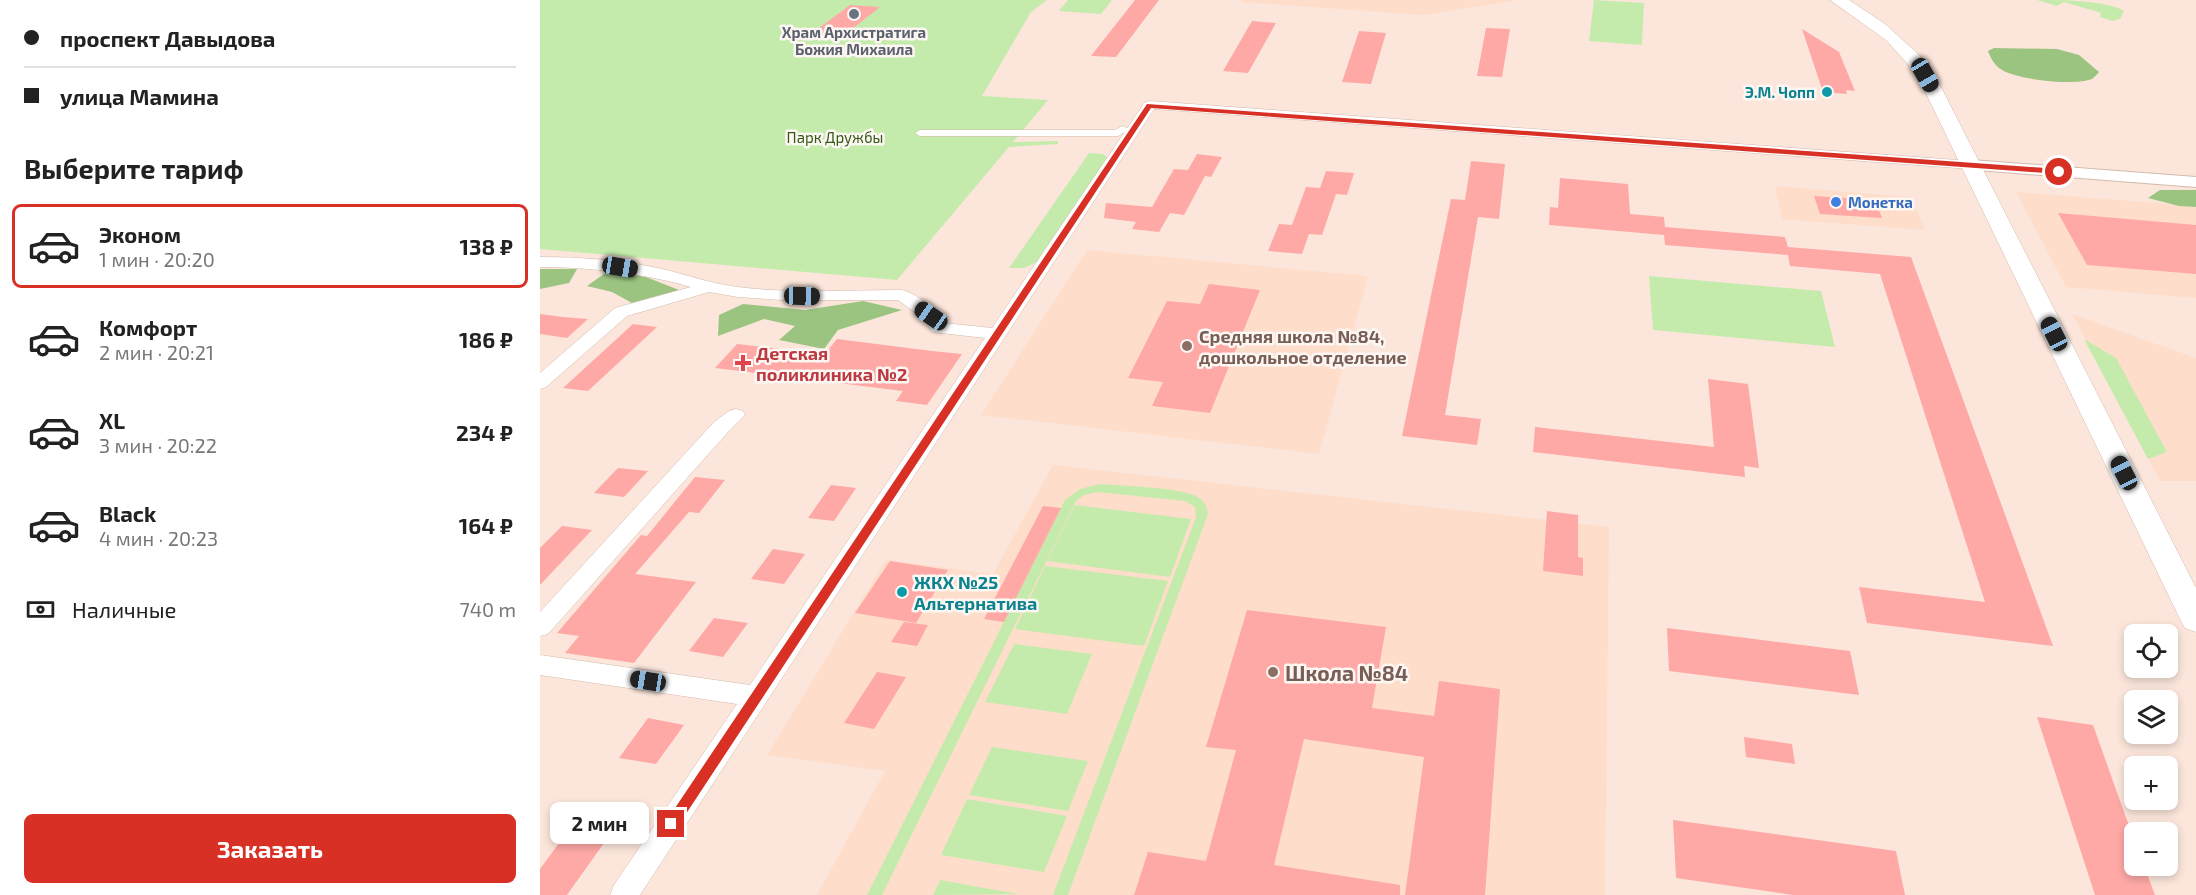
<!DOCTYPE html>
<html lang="ru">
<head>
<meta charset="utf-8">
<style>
	:root { --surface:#fff; --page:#f2f2f2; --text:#222; --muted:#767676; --line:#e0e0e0; --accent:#d93025 }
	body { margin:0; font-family:"Exo 2",sans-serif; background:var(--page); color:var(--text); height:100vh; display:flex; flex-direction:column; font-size:22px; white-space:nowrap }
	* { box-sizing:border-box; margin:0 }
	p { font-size:20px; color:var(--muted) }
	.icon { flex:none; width:33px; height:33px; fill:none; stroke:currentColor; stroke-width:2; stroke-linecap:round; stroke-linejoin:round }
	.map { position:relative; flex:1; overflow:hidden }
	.drawer { display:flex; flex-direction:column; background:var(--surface); width:540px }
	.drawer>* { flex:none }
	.guide { display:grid; align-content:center; height:132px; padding:0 24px; background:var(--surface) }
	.controls { position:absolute; left:1584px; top:624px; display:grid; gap:12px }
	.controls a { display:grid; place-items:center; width:54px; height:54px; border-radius:9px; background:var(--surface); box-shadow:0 3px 9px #0003; font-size:30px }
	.end { position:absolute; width:27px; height:27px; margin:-14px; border:8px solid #d93025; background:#fff; box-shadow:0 0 0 3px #fff }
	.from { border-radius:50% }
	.bubble { position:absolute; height:42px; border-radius:9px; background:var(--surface); box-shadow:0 3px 9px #0003; font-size:20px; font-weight:700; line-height:42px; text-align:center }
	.car { position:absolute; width:18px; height:36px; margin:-18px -9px; border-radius:8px; box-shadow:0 0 4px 2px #0007; background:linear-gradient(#222 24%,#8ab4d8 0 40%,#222 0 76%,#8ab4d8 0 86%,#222 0) }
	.guide b { display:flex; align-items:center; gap:21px; height:57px; font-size:22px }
	.guide b+b { border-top:2px solid var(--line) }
	.guide i { width:15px; height:15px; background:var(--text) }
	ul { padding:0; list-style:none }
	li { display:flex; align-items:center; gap:18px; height:84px; margin:0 12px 9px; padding:0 12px; border:3px solid transparent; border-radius:9px }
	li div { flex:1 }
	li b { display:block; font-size:22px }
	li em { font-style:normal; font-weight:700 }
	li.current { border-color:var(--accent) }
	li>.icon { width:54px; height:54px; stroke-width:1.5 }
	h2 { padding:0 24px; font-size:27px; line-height:72px }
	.pay { display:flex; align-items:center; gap:15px; height:66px; padding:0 24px; font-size:22px }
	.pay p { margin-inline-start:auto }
	.action { display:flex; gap:12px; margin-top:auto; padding:12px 24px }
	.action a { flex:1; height:69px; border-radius:9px; background:var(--accent); color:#fff; font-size:24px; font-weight:700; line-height:69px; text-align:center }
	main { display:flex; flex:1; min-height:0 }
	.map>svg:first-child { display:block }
	.built { fill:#feddca }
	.green { fill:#c4ebac }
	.forest { fill:#9cc481 }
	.building { fill:#fea9a6 }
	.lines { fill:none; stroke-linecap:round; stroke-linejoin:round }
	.pedestrian-casing { stroke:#d3baac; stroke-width:1 }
	.minor-casing { stroke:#d3baac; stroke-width:1 }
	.tertiary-casing { stroke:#d3baac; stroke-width:2 }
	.secondary-casing { stroke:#d3baac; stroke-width:1 }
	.pedestrian { fill:#fff; fill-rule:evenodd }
	.minor { fill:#fff; fill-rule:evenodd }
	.tertiary { fill:#fff; fill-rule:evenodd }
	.secondary { fill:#fff; fill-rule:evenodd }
	.route { fill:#d93025 }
	.worship-dot { fill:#6b7280; stroke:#fdf7f4; stroke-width:2 }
	.culture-dot { fill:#0f9aa8; stroke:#fdf7f4; stroke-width:2 }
	.shop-dot { fill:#3f7fe0; stroke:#fdf7f4; stroke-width:2 }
	.education-dot { fill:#8d6e63; stroke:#fdf7f4; stroke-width:2 }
	.health-dot { fill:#e0444e; stroke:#fdf7f4; stroke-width:2 }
	.labels { text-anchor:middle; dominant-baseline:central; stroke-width:5; stroke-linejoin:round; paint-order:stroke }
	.far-worship-label { font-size:15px; font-weight:bold; fill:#5b616d; stroke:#fdf7f4 }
	.far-culture-label { font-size:15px; font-weight:bold; fill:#0d838f; stroke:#fdf7f4; text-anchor:end }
	.far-park-label { font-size:15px; fill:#355915; stroke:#fdf7f4 }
	.far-shop-label { font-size:15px; font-weight:bold; fill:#366cbe; stroke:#fdf7f4; text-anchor:start }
	.education-label { font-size:18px; font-weight:bold; fill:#785e54; stroke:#fdf7f4; text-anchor:start }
	.health-label { font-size:18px; font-weight:bold; fill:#be3a42; stroke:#fdf7f4; text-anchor:start }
	.culture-label { font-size:18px; font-weight:bold; fill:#0d838f; stroke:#fdf7f4; text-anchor:start }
	.near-education-label { font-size:21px; font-weight:bold; fill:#785e54; stroke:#fdf7f4; text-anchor:start }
</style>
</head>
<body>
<main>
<section class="drawer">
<div class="guide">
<b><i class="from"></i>проспект Давыдова</b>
<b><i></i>улица Мамина</b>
</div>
<h2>Выберите тариф</h2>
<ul>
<li class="current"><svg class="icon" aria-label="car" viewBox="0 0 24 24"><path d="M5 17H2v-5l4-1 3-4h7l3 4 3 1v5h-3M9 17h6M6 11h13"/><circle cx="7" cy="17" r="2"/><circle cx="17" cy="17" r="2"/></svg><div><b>Эконом</b><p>1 мин · 20:20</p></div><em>138 ₽</em></li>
<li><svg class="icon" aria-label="car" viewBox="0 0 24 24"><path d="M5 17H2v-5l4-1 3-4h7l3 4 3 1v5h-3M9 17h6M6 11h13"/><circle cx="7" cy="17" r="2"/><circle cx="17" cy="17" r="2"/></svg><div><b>Комфорт</b><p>2 мин · 20:21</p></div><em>186 ₽</em></li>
<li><svg class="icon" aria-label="car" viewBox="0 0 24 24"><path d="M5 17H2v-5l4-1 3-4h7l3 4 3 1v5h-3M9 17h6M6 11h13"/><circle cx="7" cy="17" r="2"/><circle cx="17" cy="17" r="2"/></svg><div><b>XL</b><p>3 мин · 20:22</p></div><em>234 ₽</em></li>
<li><svg class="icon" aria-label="car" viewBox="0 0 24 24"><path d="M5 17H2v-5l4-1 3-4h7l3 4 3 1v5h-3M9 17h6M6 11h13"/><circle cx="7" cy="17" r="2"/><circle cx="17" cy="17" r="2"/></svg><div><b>Black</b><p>4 мин · 20:23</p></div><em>164 ₽</em></li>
</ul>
<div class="pay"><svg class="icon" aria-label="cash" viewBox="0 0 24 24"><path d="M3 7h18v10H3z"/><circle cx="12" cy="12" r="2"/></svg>Наличные<p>740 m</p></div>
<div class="action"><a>Заказать</a></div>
</section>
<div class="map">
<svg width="1656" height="895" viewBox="0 0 1656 895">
	<rect width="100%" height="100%" fill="#fce6db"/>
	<g class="built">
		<polygon points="702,0 979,0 882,15 701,2"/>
		<polygon points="1235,186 1371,197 1385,230 1242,219"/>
		<polygon points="1476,192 1656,206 1656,298 1526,287"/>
		<polygon points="547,250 828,276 779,454 441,415"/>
		<polygon points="1532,314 1656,358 1656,481 1620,481"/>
		<polygon points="513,465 1069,527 1065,895 277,895 345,771 227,755 346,560 453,574"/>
	</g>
	<g class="green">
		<polygon points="0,0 507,0 491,12 442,96 508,100 473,142 518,141 518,144 469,147 357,280 0,249"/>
		<polygon points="528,0 572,0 561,14 519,11"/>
		<polygon points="1054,0 1104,3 1102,45 1049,41"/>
		<path d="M1497,0C1520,0 1566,0 1584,11L1580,19L1573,21L1560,17L1561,13L1524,2L1517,6Z"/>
		<polygon points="549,153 563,154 568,158 497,262 484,268 469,268"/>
		<polygon points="1109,276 1281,291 1295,347 1113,330"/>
		<polygon points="1544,339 1576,358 1627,452 1608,459"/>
		<path d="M560,484C581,486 645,487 659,498C665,502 667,507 668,514L528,895H513L656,517L655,507L645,501L558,492L544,495L536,501L342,895H327L525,500L540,489Z"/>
		<polygon points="535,505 651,519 630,577 507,561"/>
		<polygon points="505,566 628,581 604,646 475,629"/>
		<polygon points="474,644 552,654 527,714 445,702"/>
		<polygon points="452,747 548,761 528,811 429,795"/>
		<polygon points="427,799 527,816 504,872 401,855"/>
		<polygon points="400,880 478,894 393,895"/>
	</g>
	<g class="forest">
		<path d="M1454,48L1517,49L1539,55L1559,72C1557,74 1555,77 1552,79C1534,86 1479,80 1462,70C1455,66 1451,59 1448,51Z"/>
		<polygon points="1620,190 1656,190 1656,207 1639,206 1608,198"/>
		<polygon points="0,269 37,269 29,283 0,289"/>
		<polygon points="68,271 106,277 139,290 92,303 72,292 47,286"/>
		<polygon points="323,301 362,310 298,330 284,349 239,340 255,326 224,319 178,336 179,315 203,304 265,310"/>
	</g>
	<g class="building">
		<polygon points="595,0 619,0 576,57 551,56"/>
		<polygon points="310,5 340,7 298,40 267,37"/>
		<polygon points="712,21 736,23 708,73 683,71"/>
		<polygon points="946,28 970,29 962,77 937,76"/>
		<polygon points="1262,29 1299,52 1315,91 1306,90 1307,94 1283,92"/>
		<polygon points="819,31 846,33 831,84 802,82"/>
		<polygon points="657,154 682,157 671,177 665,176 644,215 630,213 619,232 592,229 596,222 564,218 566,203 612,207 634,169 648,170"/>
		<polygon points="931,161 965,164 959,219 938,217 905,415 941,419 937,445 862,436 911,199 925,200"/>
		<polygon points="786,171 814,173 807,195 796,194 782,235 769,234 762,254 728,251 739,224 752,225 766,187 780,188"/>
		<polygon points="1020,178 1088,184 1090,214 1124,217 1125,227 1245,237 1248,247 1371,257 1513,646 1327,623 1319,587 1445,602 1340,274 1250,266 1248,255 1125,245 1124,235 1009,225 1010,207 1018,208"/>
		<polygon points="1274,196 1335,200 1342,218 1280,214"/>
		<polygon points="1518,213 1656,225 1656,274 1547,265"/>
		<polygon points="669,284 720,290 670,413 612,406 623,382 588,378 627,301 660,304"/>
		<polygon points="0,314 23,317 48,319 27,338 0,334"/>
		<polygon points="93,324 117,327 48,391 23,388"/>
		<polygon points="297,339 392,351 422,354 387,405 356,401 363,391 175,368 197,344 285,354"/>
		<polygon points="1168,379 1208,384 1219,468 1204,466 1205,477 993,452 995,427 1174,447"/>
		<polygon points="78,468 108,471 84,497 54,493"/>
		<polygon points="155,477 185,480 159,513 149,512 95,574 156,582 94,663 25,653 39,636 17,633 101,535 107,536"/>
		<polygon points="291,485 316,488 294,521 268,518"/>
		<polygon points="503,506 521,508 464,622 444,619"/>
		<polygon points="1007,511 1038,515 1038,557 1043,558 1043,576 1003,571"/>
		<polygon points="22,526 52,530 0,585 0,548"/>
		<polygon points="233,549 265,554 244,584 211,579"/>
		<polygon points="350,561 408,570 376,623 315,613"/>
		<polygon points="707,610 846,627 832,708 894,716 899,681 960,689 945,895 865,895 884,757 764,739 734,865 860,885 860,895 594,895 608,852 666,861 696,750 666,747"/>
		<polygon points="174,618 208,623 183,657 149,651"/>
		<polygon points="364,622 388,625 377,646 351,642"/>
		<polygon points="1127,628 1310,651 1319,695 1129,671"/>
		<polygon points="337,672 366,677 334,729 304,723"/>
		<polygon points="1497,717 1553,725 1594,840 1594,866 1604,866 1615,895 1555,895"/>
		<polygon points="108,718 144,725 116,764 79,758"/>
		<polygon points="1204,737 1252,744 1255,764 1206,757"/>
		<polygon points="42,812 81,819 27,895 0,895 0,869"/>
		<polygon points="1133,820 1356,851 1365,895 1253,895 1136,878"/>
	</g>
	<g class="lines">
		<g class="pedestrian-casing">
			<polygon id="pedestrian" points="582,126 590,129 578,136 380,136 375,133 380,130 575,130"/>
		</g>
		<g class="minor-casing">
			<g id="minor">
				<path d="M610,101L1431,161L1438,165L1431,169L614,109L100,895H70L74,885L197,704L0,675V655L210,685L445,338L392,332L384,319L358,300H242L198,297L169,292L87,316L6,387L0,389V373L75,308L151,287C102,273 51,267 0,267V257C41,257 83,260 122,269C148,275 172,284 198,287C252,294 308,290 362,290C378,294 396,310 404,323L452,328L605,102Z"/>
				<polygon points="196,409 203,411 205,415 188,432 8,634 0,636 0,612 174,422 189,411"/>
			</g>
		</g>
		<g class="tertiary-casing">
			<polygon id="tertiary" points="1431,160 1656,177 1656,187 1425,169 1422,165 1425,161"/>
		</g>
		<g class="secondary-casing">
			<polygon id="secondary" points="1290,0 1309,0 1345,24 1379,55 1401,87 1656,588 1656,632 1645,628 1640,619 1383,87 1367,63 1346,40"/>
		</g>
		<use href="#pedestrian" class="pedestrian"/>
		<use href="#minor" class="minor"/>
		<use href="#tertiary" class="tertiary"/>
		<use href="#secondary" class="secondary"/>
	</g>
	<polygon class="route" points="607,104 1519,169 1522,172 1519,174 611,108 136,829 131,831 127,829 125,824 127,820"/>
	<circle class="worship-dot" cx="314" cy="14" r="6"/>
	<g class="culture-dot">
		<circle cx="1287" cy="92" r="6"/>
		<circle cx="362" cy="592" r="6"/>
	</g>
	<circle class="shop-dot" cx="1296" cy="202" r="6"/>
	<g class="education-dot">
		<circle cx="647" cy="346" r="6"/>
		<circle cx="733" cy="672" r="6"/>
	</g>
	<path class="health-dot" d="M200 354h6v6h6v6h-6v6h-6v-6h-6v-6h6z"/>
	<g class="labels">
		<g class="far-worship-label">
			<text x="314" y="32">Храм Архистратига<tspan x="314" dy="17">Божия Михаила</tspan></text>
		</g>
		<g class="far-culture-label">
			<text x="1275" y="92">Э.М. Чопп</text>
		</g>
		<g class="far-park-label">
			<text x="295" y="137">Парк Дружбы</text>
		</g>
		<g class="far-shop-label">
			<text x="1308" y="202">Монетка</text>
		</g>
		<g class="education-label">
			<text x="659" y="336">Средняя школа №84,<tspan x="659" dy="21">дошкольное отделение</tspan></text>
		</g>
		<g class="health-label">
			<text x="216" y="353">Детская<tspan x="216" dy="21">поликлиника №2</tspan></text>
		</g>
		<g class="culture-label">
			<text x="374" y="582">ЖКХ №25<tspan x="374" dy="21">Альтернатива</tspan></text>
		</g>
		<g class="near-education-label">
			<text x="745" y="672">Школа №84</text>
		</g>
	</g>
</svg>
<div class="controls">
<a><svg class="icon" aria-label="locate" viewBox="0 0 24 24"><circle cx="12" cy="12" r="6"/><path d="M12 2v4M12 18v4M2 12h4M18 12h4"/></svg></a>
<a><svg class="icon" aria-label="layers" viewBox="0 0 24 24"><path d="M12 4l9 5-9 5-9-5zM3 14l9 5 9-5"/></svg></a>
<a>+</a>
<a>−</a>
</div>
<i class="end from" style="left:1519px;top:172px"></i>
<i class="end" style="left:131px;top:824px"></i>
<div class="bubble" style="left:10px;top:802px;width:99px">2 мин</div>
<i class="car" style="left:1385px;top:75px;rotate:150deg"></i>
<i class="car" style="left:80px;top:267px;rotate:99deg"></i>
<i class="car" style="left:262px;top:296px;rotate:91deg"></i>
<i class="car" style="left:391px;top:316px;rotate:305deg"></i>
<i class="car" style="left:1514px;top:334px;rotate:333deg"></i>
<i class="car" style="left:1584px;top:473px;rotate:333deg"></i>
<i class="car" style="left:108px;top:681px;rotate:279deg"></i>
</div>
</main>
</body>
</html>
